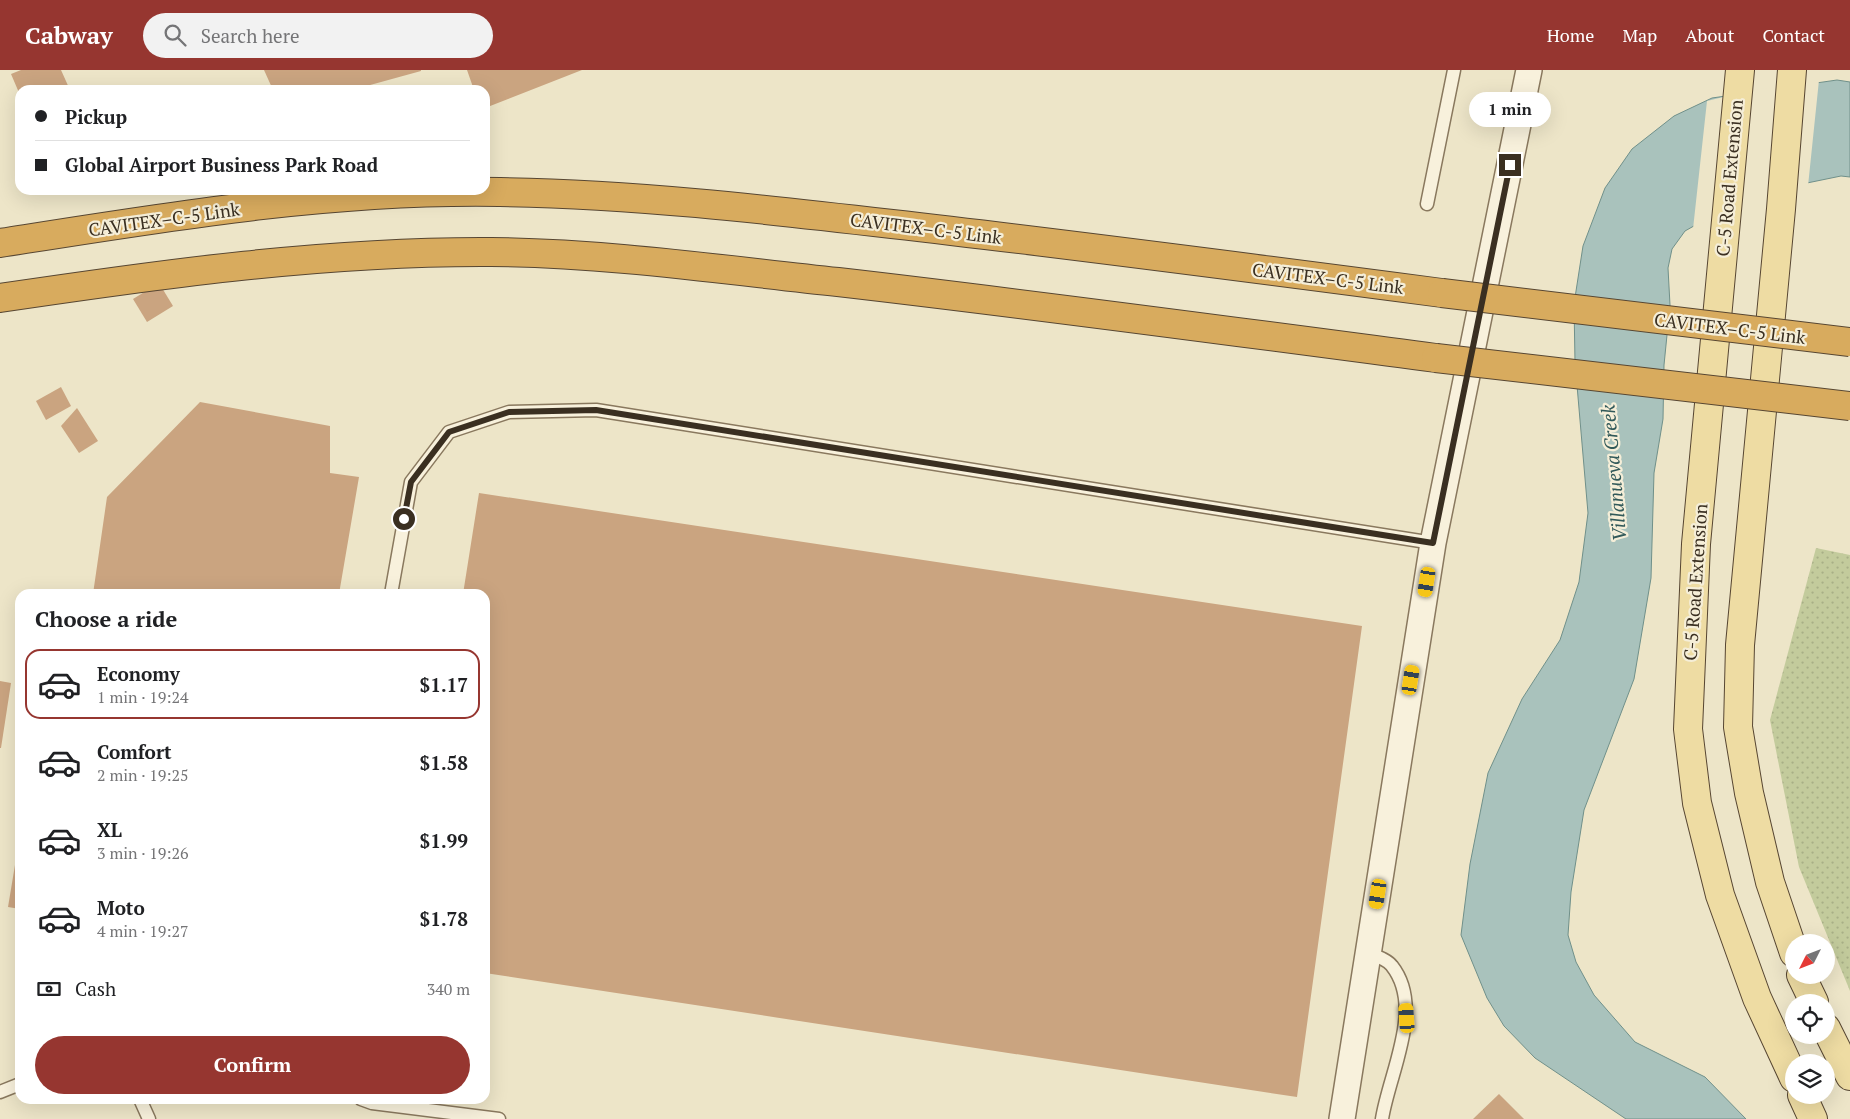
<!DOCTYPE html>
<html lang="en">
<head>
<meta charset="utf-8">
<style>
	:root { --surface:#fff; --page:#f2f2f2; --text:#202124; --muted:#757577; --line:#e0e0e0; --accent:#963630 }
	body { margin:0; font-family:"PT Serif",serif; background:var(--page); color:var(--text); height:100vh; display:flex; flex-direction:column; font-size:19px; white-space:nowrap }
	* { box-sizing:border-box; margin:0 }
	p { font-size:16px; color:var(--muted) }
	.icon { flex:none; width:28px; height:28px; fill:none; stroke:currentColor; stroke-width:2; stroke-linecap:round; stroke-linejoin:round }
	.map { position:relative; flex:1; overflow:hidden }
	.sheet { position:absolute; left:15px; top:519px; width:475px; height:515px; display:flex; flex-direction:column; background:var(--surface); border-radius:15px; box-shadow:0 5px 20px #0002 }
	.sheet>* { flex:none }
	.guide { position:absolute; left:15px; top:15px; width:475px; height:110px; border-radius:15px; box-shadow:0 5px 20px #0002; display:grid; align-content:center; height:110px; padding:0 20px; background:var(--surface) }
	.needle { width:32px; rotate:228deg }
	.buttons { position:absolute; left:1785px; top:864px; display:grid; gap:10px }
	.buttons a { display:grid; place-items:center; width:50px; height:50px; border-radius:50%; background:var(--surface); box-shadow:0 5px 20px #0002; font-size:25px }
	.end { position:absolute; width:22px; height:22px; margin:-11px; border:6px solid #3a2f21; background:#fff; box-shadow:0 0 0 2px #fff }
	.from { border-radius:50% }
	.bubble { position:absolute; height:35px; border-radius:18px; background:var(--surface); box-shadow:0 5px 20px #0002; font-size:16px; font-weight:700; line-height:35px; text-align:center }
	.car { position:absolute; width:15px; height:30px; margin:-15px -8px; border-radius:6px; box-shadow:0 0 4px 1px #0007; background:linear-gradient(#f5c518 24%,#345 0 40%,#f5c518 0 76%,#345 0 86%,#f5c518 0) }
	.guide b { display:flex; align-items:center; gap:18px; height:48px; font-size:19px }
	.guide b+b { border-top:1px solid var(--line) }
	.guide i { width:12px; height:12px; background:var(--text) }
	ul { padding:0; list-style:none }
	li { display:flex; align-items:center; gap:15px; height:70px; margin:0 10px 8px; padding:0 10px; border:2px solid transparent; border-radius:15px }
	li div { flex:1 }
	li b { display:block; font-size:19px }
	li em { font-style:normal; font-weight:700 }
	li.active { border-color:var(--accent) }
	li>.icon { width:45px; height:45px; stroke-width:1.5 }
	h2 { padding:0 20px; font-size:22px; line-height:60px }
	.pay { display:flex; align-items:center; gap:12px; height:55px; padding:0 20px; font-size:19px }
	.pay p { margin-inline-start:auto }
	.primary-button { display:flex; gap:10px; margin-top:auto; padding:10px 20px }
	.primary-button a { flex:1; height:58px; border-radius:30px; background:var(--accent); color:#fff; font-size:20px; font-weight:700; line-height:58px; text-align:center }
	header { display:flex; align-items:center; gap:30px; box-sizing:border-box; height:70px; padding:0 25px; background:var(--accent); color:#fff }
	header strong { font-size:24px }
	nav { display:flex; gap:28px; margin-inline-start:auto; font-size:18px }
	.search { width:350px; height:45px; background:var(--page); display:flex; align-items:center; gap:12px; box-sizing:border-box; padding:0 18px; border-radius:28px; color:var(--muted); font-size:19px }
	.map>svg:first-child { display:block }
	.grass { fill:url(#grass-dots) }
	.water { fill:#a9c2bc; stroke:#70908a }
	.pier { fill:#ede5c8 }
	.building { fill:#caa480 }
	.lines { fill:none; stroke-linecap:round; stroke-linejoin:round }
	.service-casing { stroke:#89785e; stroke-width:15 }
	.minor-casing { stroke:#89785e; stroke-width:28 }
	.primary-casing { stroke:#574632; stroke-width:30 }
	.motorway-casing { stroke:#574632; stroke-width:30 }
	.service { stroke:#f8f1dc; stroke-width:12 }
	.minor { stroke:#f8f1dc; stroke-width:25 }
	.primary { stroke:#eedca3; stroke-width:28 }
	.motorway { stroke:#d8ab5e; stroke-width:28 }
	.motorway-bridge-casing { stroke:#574632; stroke-width:30; stroke-linecap:butt }
	.motorway-bridge { stroke:#d8ab5e; stroke-width:28 }
	.route { stroke:#3a2f21; stroke-width:6 }
	.labels { text-anchor:middle; dominant-baseline:central; stroke-width:4.5; stroke-linejoin:round; paint-order:stroke }
	.street-label { font-size:18px; fill:#3a2f21; stroke:#f5eed8 }
	.water-label { font-size:19px; font-style:italic; fill:#315959; stroke:#f5eed8 }
</style>
</head>
<body>
<header>
<strong>Cabway</strong>
<div class="search"><svg class="icon" aria-label="search" viewBox="0 0 24 24"><circle cx="10" cy="10" r="6"/><path d="M15 15l6 6"/></svg>Search here</div>
<nav><a>Home</a><a>Map</a><a>About</a><a>Contact</a></nav>
</header>
<div class="map">
<svg width="1850" height="1049" viewBox="0 0 1850 1049">
	<defs>
		<pattern id="grass-dots" width="8" height="8" patternUnits="userSpaceOnUse" patternTransform="scale(1.25)"><rect width="8" height="8" fill="#c3cb9c"/><path d="M2 2h.1M6 6h.1" fill="none" stroke="#a8af86" stroke-width="1.8" stroke-linecap="round"/></pattern>
	</defs>
	<rect width="100%" height="100%" fill="#ede5c8"/>
	<polygon class="grass" points="1816,478 1850,485 1850,921 1799,797 1770,650"/>
	<polygon class="water" points="1837,10 1850,12 1850,107 1841,106 1773,120 1731,135 1685,161 1672,179 1668,198 1670,235 1664,295 1663,349 1654,403 1651,508 1634,609 1584,740 1571,822 1568,865 1576,892 1594,925 1635,972 1705,1007 1746,1049 1626,1049 1535,988 1504,956 1487,928 1461,865 1470,794 1488,703 1522,629 1560,570 1579,512 1588,443 1575,292 1574,234 1583,176 1605,118 1632,79 1674,46 1712,28"/>
	<polygon class="pier" points="1819,10 1808,116 1774,123 1732,137 1693,159 1707,31 1748,21"/>
	<g class="building">
		<polygon points="21,0 61,0 70,20 20,20 20,25 11,4"/>
		<polygon points="264,0 421,0 421,1 352,20 273,20"/>
		<polygon points="467,0 582,0 485,38 485,20 474,20"/>
		<polygon points="159,213 173,236 147,252 133,229"/>
		<polygon points="61,317 71,336 46,350 36,331"/>
		<polygon points="200,332 330,356 330,403 359,407 339,524 93,524 107,427"/>
		<polygon points="77,338 98,371 79,383 61,356"/>
		<polygon points="479,423 1362,556 1297,1027 485,903 485,524 463,524"/>
		<polygon points="0,611 11,613 1,678 0,678"/>
		<polygon points="19,771 20,771 20,839 8,837"/>
		<polygon points="1499,1024 1524,1049 1473,1049"/>
	</g>
	<g class="lines">
		<g class="service-casing">
			<g id="service">
				<polyline points="1427,134 1454,0"/>
				<polyline points="391,524 411,412 449,362 509,342 596,340 1433,473"/>
				<path d="M1369,883C1376,886 1388,890 1392,896C1425,938 1389,1003 1382,1049"/>
				<polyline points="0,1022 20,1014"/>
				<polyline points="140,1029 149,1049"/>
				<polyline points="361,1029 372,1033 499,1049"/>
			</g>
		</g>
		<g class="minor-casing">
			<polyline id="minor" points="1342,1049 1433,473 1529,0"/>
		</g>
		<g class="primary-casing">
			<g id="primary">
				<polyline points="1740,0 1696,474 1688,659 1697,733 1720,825 1757,928 1794,1008"/>
				<polyline points="1792,0 1781,139 1740,575 1738,657 1749,723 1770,812 1794,883"/>
				<polyline points="1801,905 1814,932"/>
				<polyline points="1826,958 1850,1006"/>
				<polyline points="1802,1025 1813,1049"/>
			</g>
		</g>
		<g class="motorway-casing">
			<g id="motorway">
				<path d="M0,173C165,147 332,119 500,122C632,124 762,139 892,154C1076,175 1259,199 1442,223"/>
				<path d="M0,228C162,204 327,181 491,182C606,183 724,200 838,212C1038,235 1237,262 1436,288"/>
			</g>
		</g>
		<use href="#service" class="service"/>
		<use href="#minor" class="minor"/>
		<use href="#primary" class="primary"/>
		<use href="#motorway" class="motorway"/>
		<g class="motorway-bridge-casing">
			<g id="motorway-bridge">
				<polyline points="1442,223 1850,272"/>
				<polyline points="1436,288 1850,336"/>
			</g>
		</g>
		<use href="#motorway-bridge" class="motorway-bridge"/>
	</g>
	<g class="lines">
		<polyline class="route" points="404,449 411,412 449,362 509,342 596,340 1433,473 1510,95"/>
	</g>
	<g class="labels">
		<g class="street-label">
			<text transform="translate(1729 108) rotate(-85)">C-5 Road Extension</text>
			<text transform="translate(164 149) rotate(-8)">CAVITEX–C-5 Link</text>
			<text transform="translate(926 158) rotate(7)">CAVITEX–C-5 Link</text>
			<text transform="translate(1328 208) rotate(7)">CAVITEX–C-5 Link</text>
			<text transform="translate(1730 258) rotate(7)">CAVITEX–C-5 Link</text>
			<text transform="translate(1695 512) rotate(-86)">C-5 Road Extension</text>
		</g>
		<g class="water-label">
			<text transform="translate(1613 403) rotate(-95)">Villanueva Creek</text>
		</g>
	</g>
</svg>
<div class="buttons">
<a><svg class="needle" viewBox="-14 -14 28 28"><path d="M0-13l5 13h-10z" fill="#e53935"/><path d="M0 13l5-13h-10z" fill="#757577"/></svg></a>
<a><svg class="icon" aria-label="locate" viewBox="0 0 24 24"><circle cx="12" cy="12" r="6"/><path d="M12 2v4M12 18v4M2 12h4M18 12h4"/></svg></a>
<a><svg class="icon" aria-label="layers" viewBox="0 0 24 24"><path d="M12 4l9 5-9 5-9-5zM3 14l9 5 9-5"/></svg></a>
</div>
<i class="end from" style="left:404px;top:449px"></i>
<i class="end" style="left:1510px;top:95px"></i>
<div class="bubble" style="left:1469px;top:22px;width:82px">1 min</div>
<i class="car" style="left:1427px;top:512px;rotate:189deg"></i>
<i class="car" style="left:1411px;top:610px;rotate:9deg"></i>
<i class="car" style="left:1378px;top:824px;rotate:189deg"></i>
<i class="car" style="left:1407px;top:948px;rotate:356deg"></i>
<div class="guide">
<b><i class="from"></i>Pickup</b>
<b><i></i>Global Airport Business Park Road</b>
</div>
<section class="sheet">
<h2>Choose a ride</h2>
<ul>
<li class="active"><svg class="icon" aria-label="car" viewBox="0 0 24 24"><path d="M5 17H2v-5l4-1 3-4h7l3 4 3 1v5h-3M9 17h6M6 11h13"/><circle cx="7" cy="17" r="2"/><circle cx="17" cy="17" r="2"/></svg><div><b>Economy</b><p>1 min · 19:24</p></div><em>$1.17</em></li>
<li><svg class="icon" aria-label="car" viewBox="0 0 24 24"><path d="M5 17H2v-5l4-1 3-4h7l3 4 3 1v5h-3M9 17h6M6 11h13"/><circle cx="7" cy="17" r="2"/><circle cx="17" cy="17" r="2"/></svg><div><b>Comfort</b><p>2 min · 19:25</p></div><em>$1.58</em></li>
<li><svg class="icon" aria-label="car" viewBox="0 0 24 24"><path d="M5 17H2v-5l4-1 3-4h7l3 4 3 1v5h-3M9 17h6M6 11h13"/><circle cx="7" cy="17" r="2"/><circle cx="17" cy="17" r="2"/></svg><div><b>XL</b><p>3 min · 19:26</p></div><em>$1.99</em></li>
<li><svg class="icon" aria-label="car" viewBox="0 0 24 24"><path d="M5 17H2v-5l4-1 3-4h7l3 4 3 1v5h-3M9 17h6M6 11h13"/><circle cx="7" cy="17" r="2"/><circle cx="17" cy="17" r="2"/></svg><div><b>Moto</b><p>4 min · 19:27</p></div><em>$1.78</em></li>
</ul>
<div class="pay"><svg class="icon" aria-label="cash" viewBox="0 0 24 24"><path d="M3 7h18v10H3z"/><circle cx="12" cy="12" r="2"/></svg>Cash<p>340 m</p></div>
<div class="primary-button"><a>Confirm</a></div>
</section>
</div>
</body>
</html>
